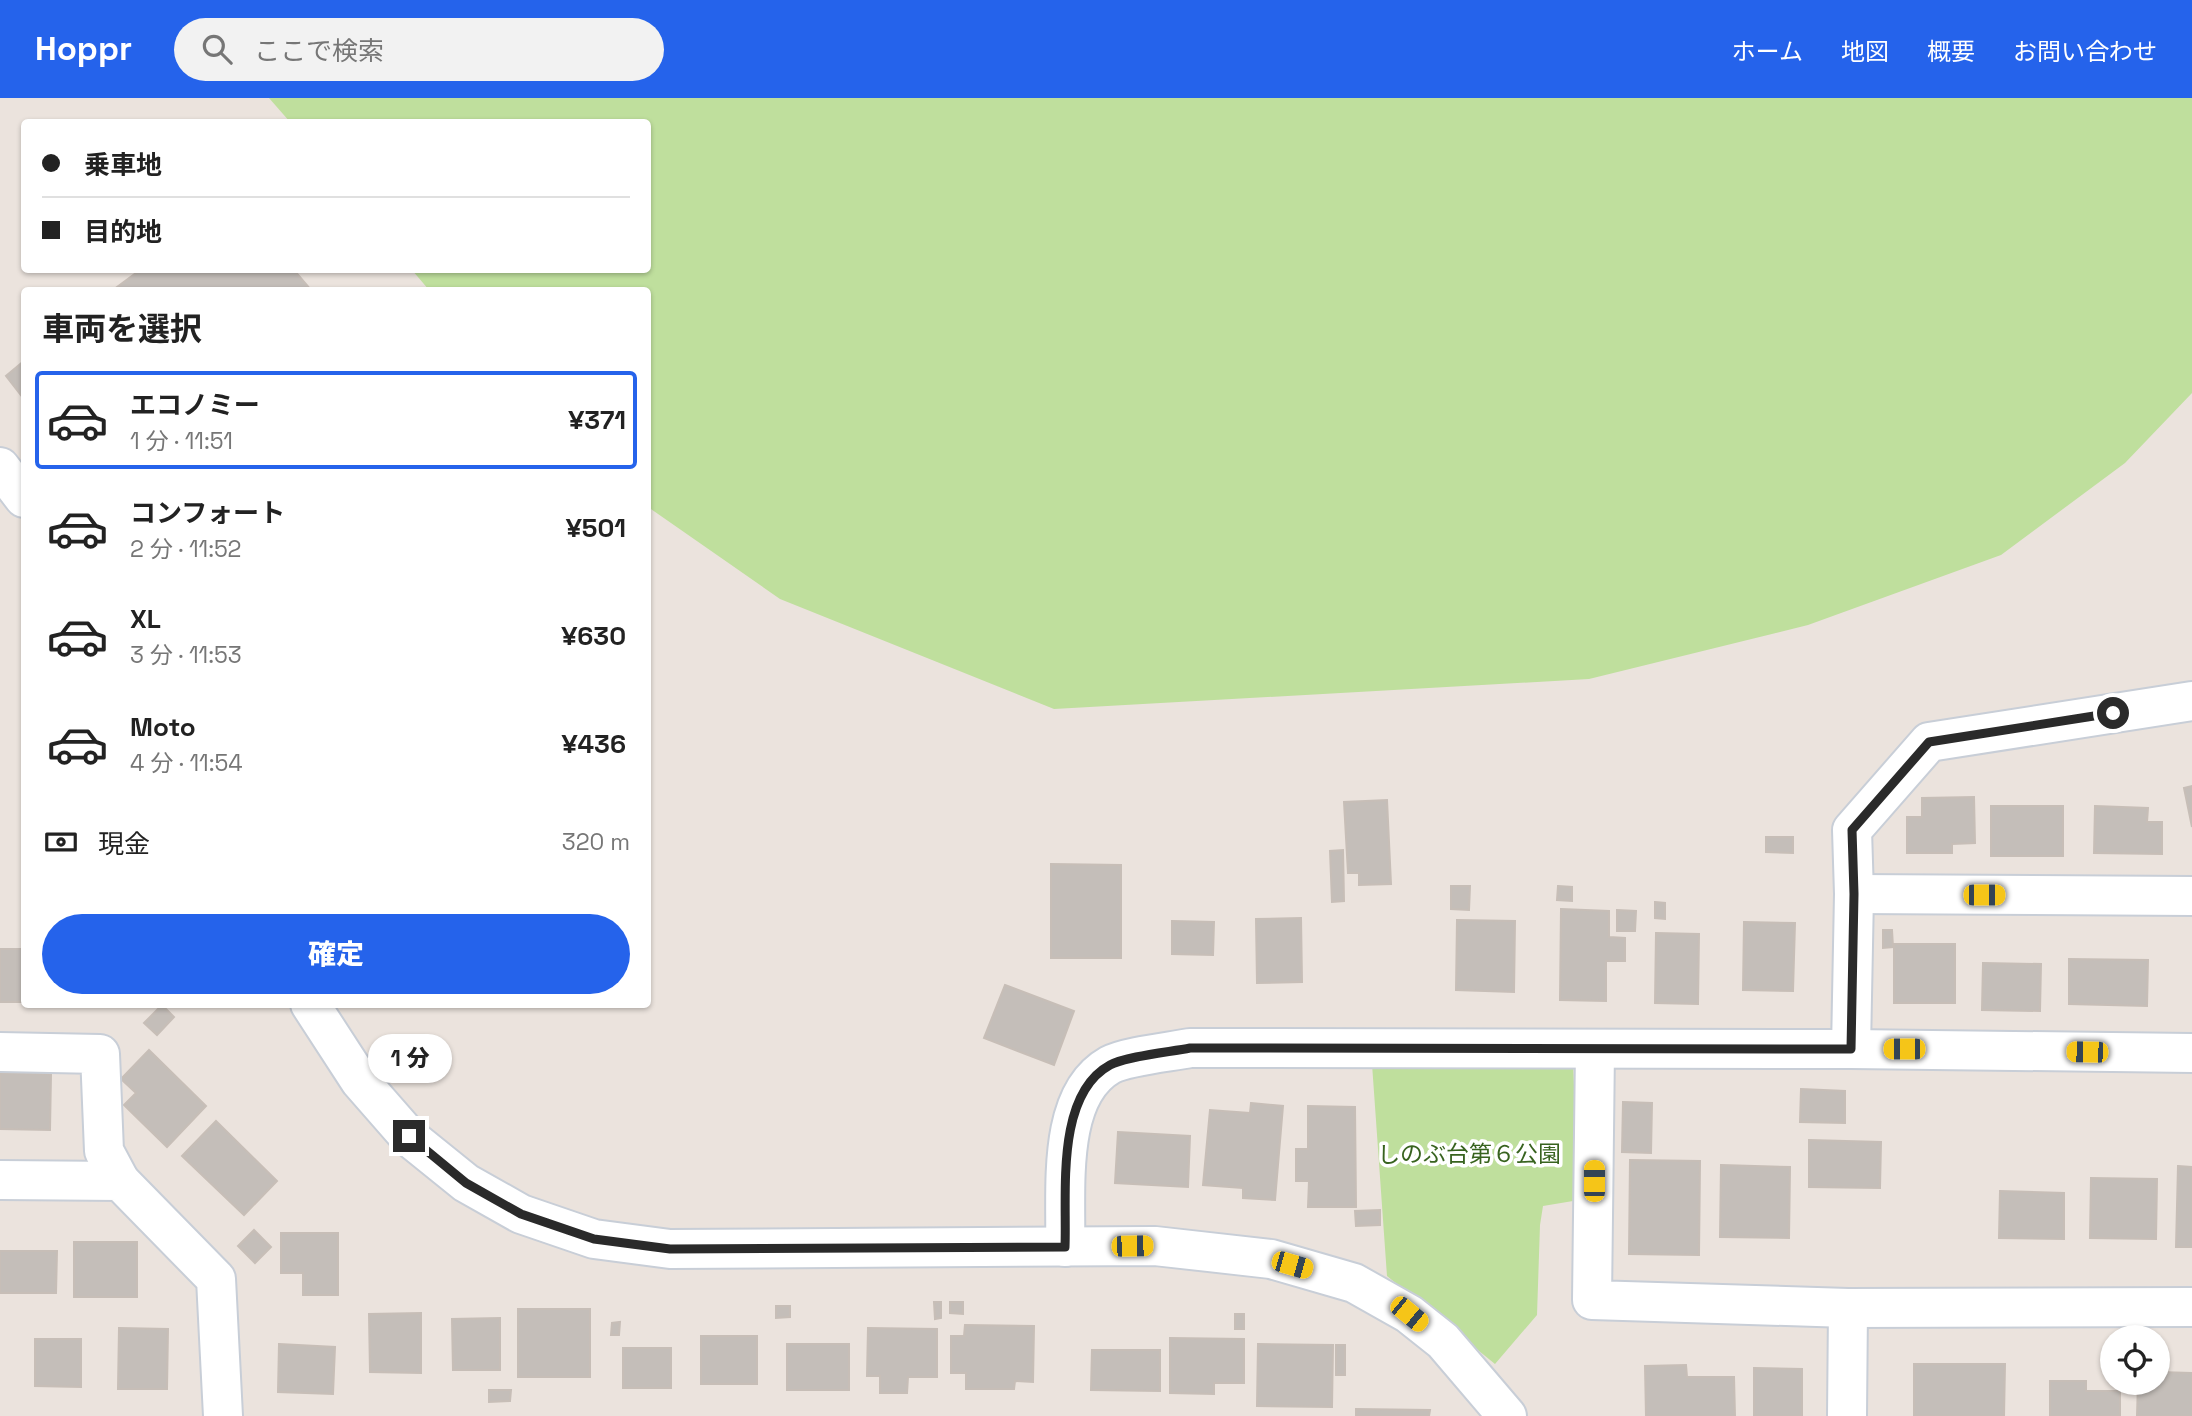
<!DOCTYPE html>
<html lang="ja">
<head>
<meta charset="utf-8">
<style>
	:root { --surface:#fff; --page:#f2f2f2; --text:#222; --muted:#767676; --line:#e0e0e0; --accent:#2563eb }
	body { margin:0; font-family:"Space Grotesk","Noto Sans JP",sans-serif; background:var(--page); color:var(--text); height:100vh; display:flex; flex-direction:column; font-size:26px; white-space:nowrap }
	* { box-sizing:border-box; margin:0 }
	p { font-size:23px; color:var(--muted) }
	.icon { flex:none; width:38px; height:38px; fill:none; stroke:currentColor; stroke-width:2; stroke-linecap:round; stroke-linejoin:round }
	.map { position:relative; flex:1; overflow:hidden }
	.side { position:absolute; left:21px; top:189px; width:630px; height:721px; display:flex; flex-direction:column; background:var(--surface); border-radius:7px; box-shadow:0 2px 5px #0004 }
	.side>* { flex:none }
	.top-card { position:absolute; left:21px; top:21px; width:630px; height:154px; border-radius:7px; box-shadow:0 2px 5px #0004; display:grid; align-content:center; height:154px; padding:0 21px; background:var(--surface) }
	.tools { position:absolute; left:2100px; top:1227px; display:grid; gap:14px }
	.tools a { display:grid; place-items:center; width:70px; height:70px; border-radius:50%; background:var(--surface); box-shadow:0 2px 5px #0004; font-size:35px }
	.end { position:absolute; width:32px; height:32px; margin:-16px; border:9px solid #2a2a2a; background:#fff; box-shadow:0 0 0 4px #fff }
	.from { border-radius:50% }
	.bubble { position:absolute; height:49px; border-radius:24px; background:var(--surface); box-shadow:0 2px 5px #0004; font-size:23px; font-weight:800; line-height:49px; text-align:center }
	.car { position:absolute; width:21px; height:42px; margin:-21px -10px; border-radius:9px; box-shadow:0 0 5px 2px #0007; background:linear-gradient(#f5c518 24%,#345 0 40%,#f5c518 0 76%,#345 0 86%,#f5c518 0) }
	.top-card b { display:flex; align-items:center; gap:24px; height:66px; font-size:26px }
	.top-card b+b { border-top:2px solid var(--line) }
	.top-card i { width:18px; height:18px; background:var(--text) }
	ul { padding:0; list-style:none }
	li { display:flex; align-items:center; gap:21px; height:98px; margin:0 14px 10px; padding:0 7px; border:4px solid transparent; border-radius:7px }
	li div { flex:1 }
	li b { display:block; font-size:26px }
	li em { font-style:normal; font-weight:800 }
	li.selected { border-color:var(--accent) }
	li>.icon { width:63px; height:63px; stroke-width:1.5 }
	h2 { padding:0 21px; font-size:32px; line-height:84px }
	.pay { display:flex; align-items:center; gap:18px; height:77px; padding:0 21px; font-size:26px }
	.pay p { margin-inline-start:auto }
	.button { display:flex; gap:14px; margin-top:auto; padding:14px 21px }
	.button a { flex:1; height:80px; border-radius:42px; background:var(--accent); color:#fff; font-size:28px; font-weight:800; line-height:80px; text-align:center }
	header { display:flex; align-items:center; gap:42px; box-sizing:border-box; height:98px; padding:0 35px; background:var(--accent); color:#fff }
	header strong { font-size:33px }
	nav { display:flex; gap:38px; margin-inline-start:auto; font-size:24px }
	.search { width:490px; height:63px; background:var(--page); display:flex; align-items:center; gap:18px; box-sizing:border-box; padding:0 24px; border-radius:38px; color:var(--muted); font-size:26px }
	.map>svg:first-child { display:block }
	.green { fill:#bfdf9d }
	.building { fill:#c4beb9; stroke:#c7beb7; stroke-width:2 }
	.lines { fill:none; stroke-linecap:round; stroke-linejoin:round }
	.minor-casing { stroke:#c8ced7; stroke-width:42 }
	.tertiary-casing { stroke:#c8ced7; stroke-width:42 }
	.minor { stroke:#fff; stroke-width:38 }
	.tertiary { stroke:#fff; stroke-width:38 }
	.route { stroke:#2a2a2a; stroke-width:9 }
	.labels { text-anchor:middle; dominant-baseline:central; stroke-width:7; stroke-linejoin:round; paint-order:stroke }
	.park-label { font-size:23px; fill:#38631f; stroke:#fff }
</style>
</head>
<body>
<header>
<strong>Hoppr</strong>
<div class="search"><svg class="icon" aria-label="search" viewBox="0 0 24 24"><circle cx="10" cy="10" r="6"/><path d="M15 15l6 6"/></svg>ここで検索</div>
<nav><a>ホーム</a><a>地図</a><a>概要</a><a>お問い合わせ</a></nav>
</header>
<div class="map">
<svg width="2192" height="1318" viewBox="0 0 2192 1318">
	<rect width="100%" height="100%" fill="#ebe3dd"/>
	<g class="green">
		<polygon points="269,0 2192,0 2192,295 2125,365 2001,457 1808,527 1589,581 1054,611 780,501 648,409 648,192 429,192 412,172 648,172 648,24 290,24"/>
		<polygon points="1573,964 1579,1102 1543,1108 1540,1127 1537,1217 1495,1266 1387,1178 1372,966"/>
	</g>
	<g class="building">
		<polygon points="140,172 294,172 311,192 113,192"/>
		<polygon points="24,263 24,301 6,278"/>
		<polygon points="2192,688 2192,729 2184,690"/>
		<polygon points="1974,699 1975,745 1952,746 1952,755 1907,755 1907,719 1922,719 1922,700"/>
		<polygon points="1387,702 1391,786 1359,787 1359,775 1348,775 1344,704"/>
		<rect x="1991" y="708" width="72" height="50"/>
		<polygon points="2095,708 2148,710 2147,724 2162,724 2162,756 2094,755"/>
		<polygon points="1766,739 1793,739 1793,755 1766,754"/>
		<polygon points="1343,752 1344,803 1332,804 1330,753"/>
		<polygon points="1051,766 1121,767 1121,860 1051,860"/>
		<polygon points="1451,788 1470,788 1469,812 1451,811"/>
		<polygon points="1558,788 1572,789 1572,803 1557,802"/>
		<polygon points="1655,804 1665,805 1665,821 1655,820"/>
		<polygon points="1561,811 1609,813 1609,839 1625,840 1625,863 1606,863 1606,903 1560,902"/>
		<polygon points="1617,812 1636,813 1635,833 1617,833"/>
		<polygon points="1301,820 1302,884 1257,885 1256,821"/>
		<polygon points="1457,822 1515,823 1514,894 1456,892"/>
		<polygon points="1172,823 1214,824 1213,857 1172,856"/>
		<polygon points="1744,824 1795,825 1793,893 1743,892"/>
		<polygon points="1883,832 1892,832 1893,849 1883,850"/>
		<polygon points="1656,835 1699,836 1698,906 1655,905"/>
		<rect x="1894" y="846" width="61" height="59"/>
		<polygon points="0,851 24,851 23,904 0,904"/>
		<polygon points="2069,861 2148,862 2147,908 2069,906"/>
		<polygon points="1983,865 2041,866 2040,913 1982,912"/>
		<polygon points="1005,887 1074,913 1054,967 984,940"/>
		<polygon points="162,907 174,919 157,937 144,925"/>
		<polygon points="149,952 206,1008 167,1049 124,1007 136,995 121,981"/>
		<polygon points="0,975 51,976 50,1032 0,1031"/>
		<polygon points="1801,991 1845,993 1845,1025 1800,1024"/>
		<polygon points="1623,1004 1652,1005 1651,1055 1622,1054"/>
		<polygon points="1251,1005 1283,1008 1275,1102 1243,1100 1243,1090 1203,1087 1210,1012 1250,1015"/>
		<polygon points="1308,1008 1355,1009 1356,1109 1308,1109 1309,1083 1296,1083 1296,1051 1308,1051"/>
		<polygon points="216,1023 277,1083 244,1117 182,1058"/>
		<polygon points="1118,1034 1190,1038 1188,1089 1115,1085"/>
		<polygon points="1809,1042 1881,1044 1880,1090 1809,1089"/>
		<polygon points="1630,1062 1700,1063 1699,1157 1629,1156"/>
		<polygon points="1721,1067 1790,1069 1789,1140 1720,1139"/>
		<polygon points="2178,1068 2192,1069 2192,1149 2176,1149"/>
		<polygon points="2091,1080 2157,1081 2156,1141 2090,1140"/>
		<polygon points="2000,1093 2064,1095 2064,1141 1999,1140"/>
		<polygon points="1380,1112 1380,1127 1356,1128 1355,1113"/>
		<polygon points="254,1132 271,1149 255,1165 238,1148"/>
		<polygon points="281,1135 338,1135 338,1197 303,1197 303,1175 281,1175"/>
		<rect x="74" y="1144" width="63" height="55"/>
		<polygon points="0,1153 57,1153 56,1195 0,1195"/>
		<polygon points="934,1204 941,1204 941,1220 935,1221"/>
		<polygon points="950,1204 963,1204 963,1216 950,1215"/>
		<polygon points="776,1208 790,1208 790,1219 776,1220"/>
		<rect x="518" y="1211" width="72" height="68"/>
		<polygon points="421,1215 421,1275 370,1274 369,1216"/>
		<rect x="1235" y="1216" width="9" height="15"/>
		<polygon points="500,1220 500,1272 453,1272 452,1221"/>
		<polygon points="620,1224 619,1237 611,1237 612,1225"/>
		<polygon points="965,1227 1034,1228 1033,1284 1015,1283 1014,1291 966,1291 966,1275 951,1275 951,1238 964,1238"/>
		<polygon points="119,1230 168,1231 167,1291 118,1291"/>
		<polygon points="868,1230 937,1231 937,1279 908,1279 907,1295 880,1295 880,1278 867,1278"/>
		<rect x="701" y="1238" width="56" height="48"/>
		<polygon points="1170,1240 1244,1241 1244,1285 1214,1285 1214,1296 1170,1295"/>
		<polygon points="35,1241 81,1241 81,1289 35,1288"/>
		<polygon points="279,1246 335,1249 333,1296 278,1294"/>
		<rect x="787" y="1246" width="62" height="46"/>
		<polygon points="1258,1246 1333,1247 1332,1309 1257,1308"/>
		<rect x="1336" y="1247" width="9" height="30"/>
		<rect x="623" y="1250" width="48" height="40"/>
		<polygon points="1092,1252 1160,1252 1160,1293 1091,1292"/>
		<polygon points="1914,1266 2005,1266 2004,1318 1914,1318"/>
		<polygon points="1686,1267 1687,1279 1734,1279 1735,1318 1646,1318 1645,1268"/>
		<polygon points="1754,1270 1802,1271 1802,1318 1754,1318"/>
		<polygon points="2158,1274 2192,1275 2192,1318 2137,1318 2138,1284 2158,1284"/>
		<polygon points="2050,1283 2086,1283 2086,1293 2120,1293 2120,1318 2050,1318"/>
		<polygon points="489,1292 511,1292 510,1303 489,1304"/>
		<polygon points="1356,1311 1430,1312 1429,1318 1356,1318"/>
	</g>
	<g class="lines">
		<g class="minor-casing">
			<g id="minor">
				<polyline points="1854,796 2192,798"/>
				<polyline points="1595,951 1592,1202 1848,1210 2192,1209"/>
				<polyline points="1851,951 1854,796 1852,732 1929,644 2192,603"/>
				<polyline points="0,954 100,956 104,1053 120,1083"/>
				<polyline points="0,1082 120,1083 216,1181 223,1318"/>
				<path d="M1065,1149C1067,1095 1055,998 1110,967C1127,958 1170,954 1190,950L1851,951L2192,955"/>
				<polyline points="1847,1318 1848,1210"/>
			</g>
		</g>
		<g class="tertiary-casing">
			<g id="tertiary">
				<polyline points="0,369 24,400"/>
				<polyline points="310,906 360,983 409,1039 466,1085 521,1116 594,1141 670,1151 1155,1148 1271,1161 1354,1185 1409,1216 1443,1243 1507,1318"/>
			</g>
		</g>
		<use href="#minor" class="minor"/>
		<use href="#tertiary" class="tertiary"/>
	</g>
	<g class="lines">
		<path class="route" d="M409,1038L466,1085L521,1116L594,1141L670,1151L1065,1149C1067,1096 1055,997 1110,967C1127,958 1170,954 1190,950L1851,951L1854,796L1852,732L1929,644L2113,615"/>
	</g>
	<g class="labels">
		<g class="park-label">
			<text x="1469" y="1056">しのぶ台第６公園</text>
		</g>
	</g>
</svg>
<div class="tools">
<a><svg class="icon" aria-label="locate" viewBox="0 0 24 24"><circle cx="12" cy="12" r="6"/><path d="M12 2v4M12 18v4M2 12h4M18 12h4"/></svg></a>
</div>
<i class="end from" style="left:2113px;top:615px"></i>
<i class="end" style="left:409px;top:1038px"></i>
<div class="bubble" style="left:368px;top:936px;width:84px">1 分</div>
<i class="car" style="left:1984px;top:797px;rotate:90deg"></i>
<i class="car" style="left:1904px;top:951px;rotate:270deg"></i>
<i class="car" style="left:2087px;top:954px;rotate:271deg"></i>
<i class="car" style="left:1594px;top:1083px;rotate:0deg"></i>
<i class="car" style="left:1132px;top:1148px;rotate:89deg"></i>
<i class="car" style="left:1292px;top:1167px;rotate:106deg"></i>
<i class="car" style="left:1409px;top:1216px;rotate:129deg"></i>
<div class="top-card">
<b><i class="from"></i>乗車地</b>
<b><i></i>目的地</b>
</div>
<section class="side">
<h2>車両を選択</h2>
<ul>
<li class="selected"><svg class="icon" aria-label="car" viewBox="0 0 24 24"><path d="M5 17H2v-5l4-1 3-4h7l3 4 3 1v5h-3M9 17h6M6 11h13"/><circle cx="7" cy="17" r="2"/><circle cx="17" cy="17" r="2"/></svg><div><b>エコノミー</b><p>1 分 · 11:51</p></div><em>¥371</em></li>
<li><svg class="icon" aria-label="car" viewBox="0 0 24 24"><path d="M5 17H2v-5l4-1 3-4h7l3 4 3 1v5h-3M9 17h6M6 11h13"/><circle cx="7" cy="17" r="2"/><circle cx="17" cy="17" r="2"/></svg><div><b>コンフォート</b><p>2 分 · 11:52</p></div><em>¥501</em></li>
<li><svg class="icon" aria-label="car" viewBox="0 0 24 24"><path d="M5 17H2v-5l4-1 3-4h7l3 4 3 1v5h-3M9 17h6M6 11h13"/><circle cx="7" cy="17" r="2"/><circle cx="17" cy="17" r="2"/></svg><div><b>XL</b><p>3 分 · 11:53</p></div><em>¥630</em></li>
<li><svg class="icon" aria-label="car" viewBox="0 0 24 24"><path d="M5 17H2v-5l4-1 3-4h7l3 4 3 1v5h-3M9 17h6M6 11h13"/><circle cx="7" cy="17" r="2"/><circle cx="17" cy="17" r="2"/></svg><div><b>Moto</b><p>4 分 · 11:54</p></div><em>¥436</em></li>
</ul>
<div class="pay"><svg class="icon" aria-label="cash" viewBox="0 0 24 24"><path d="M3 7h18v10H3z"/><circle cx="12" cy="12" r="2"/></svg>現金<p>320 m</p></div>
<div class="button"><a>確定</a></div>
</section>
</div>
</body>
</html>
